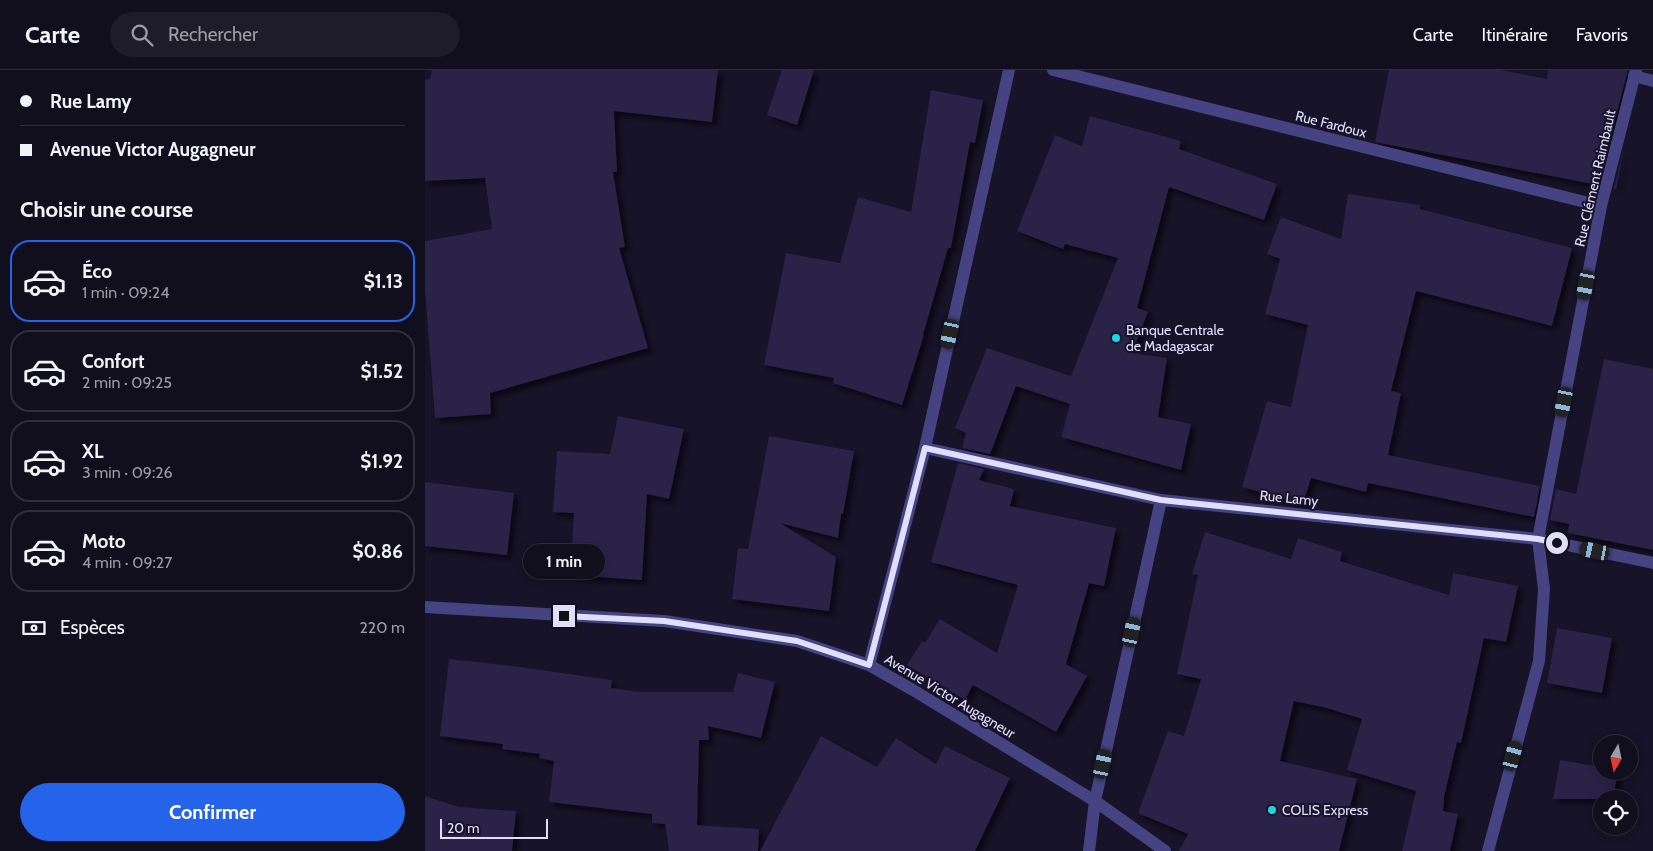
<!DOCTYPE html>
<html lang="fr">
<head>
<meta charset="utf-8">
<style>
	:root { --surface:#110e1e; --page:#1e1c2b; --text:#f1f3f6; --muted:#9c9ca4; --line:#302e3c; --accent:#2563eb }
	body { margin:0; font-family:Cabin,sans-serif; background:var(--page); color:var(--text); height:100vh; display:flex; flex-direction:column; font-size:19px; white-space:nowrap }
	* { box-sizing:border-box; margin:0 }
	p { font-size:16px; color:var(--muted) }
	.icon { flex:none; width:28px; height:28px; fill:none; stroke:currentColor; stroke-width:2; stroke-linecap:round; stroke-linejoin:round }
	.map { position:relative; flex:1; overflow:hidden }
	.panel { display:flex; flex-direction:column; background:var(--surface); width:425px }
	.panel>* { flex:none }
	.banner { display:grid; align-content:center; height:110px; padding:0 20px; background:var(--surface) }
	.needle { width:32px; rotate:189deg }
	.controls { position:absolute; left:1168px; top:665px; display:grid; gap:10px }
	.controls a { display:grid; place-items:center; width:45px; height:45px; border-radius:50%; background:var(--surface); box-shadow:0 2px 12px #0003,0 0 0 1px var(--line); font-size:25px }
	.scale { position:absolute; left:15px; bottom:12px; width:108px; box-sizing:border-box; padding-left:5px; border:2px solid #e1defc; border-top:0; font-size:14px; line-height:18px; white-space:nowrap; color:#e1defc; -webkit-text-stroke:4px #171328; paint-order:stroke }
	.end { position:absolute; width:22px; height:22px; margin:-11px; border:6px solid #e1defc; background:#111; box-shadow:0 0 0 2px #111 }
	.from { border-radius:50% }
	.bubble { position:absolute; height:35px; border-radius:18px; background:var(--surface); box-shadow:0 2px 12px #0003,0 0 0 1px var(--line); font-size:16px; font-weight:800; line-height:35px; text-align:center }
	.car { position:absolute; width:15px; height:30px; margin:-15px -8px; border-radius:6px; box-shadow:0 0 4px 1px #0007; background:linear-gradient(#222 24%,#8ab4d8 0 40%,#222 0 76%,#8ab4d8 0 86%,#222 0) }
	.banner b { display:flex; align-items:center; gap:18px; height:48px; font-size:19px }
	.banner b+b { border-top:1px solid var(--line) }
	.banner i { width:12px; height:12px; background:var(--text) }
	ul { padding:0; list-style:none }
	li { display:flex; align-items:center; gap:15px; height:82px; margin:0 10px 8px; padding:0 10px; border:2px solid var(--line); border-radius:20px }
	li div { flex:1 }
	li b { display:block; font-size:19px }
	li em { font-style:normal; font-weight:800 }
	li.on { border-color:var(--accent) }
	li>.icon { width:45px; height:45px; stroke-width:1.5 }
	h2 { padding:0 20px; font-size:22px; line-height:60px }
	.pay { display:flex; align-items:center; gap:12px; height:55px; padding:0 20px; font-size:19px }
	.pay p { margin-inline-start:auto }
	.primary-button { display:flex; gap:10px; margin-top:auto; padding:10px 20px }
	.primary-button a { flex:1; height:58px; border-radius:30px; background:var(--accent); color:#fff; font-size:20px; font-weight:800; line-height:58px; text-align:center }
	header { display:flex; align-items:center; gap:30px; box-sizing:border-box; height:70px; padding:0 25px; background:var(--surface); border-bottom:1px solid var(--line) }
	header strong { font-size:24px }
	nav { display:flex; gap:28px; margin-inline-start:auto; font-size:18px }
	.search { width:350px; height:45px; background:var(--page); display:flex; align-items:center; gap:12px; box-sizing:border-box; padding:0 18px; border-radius:28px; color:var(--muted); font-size:19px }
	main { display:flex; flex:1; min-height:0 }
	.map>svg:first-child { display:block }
	.building { fill:#292147; filter:url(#shadow) }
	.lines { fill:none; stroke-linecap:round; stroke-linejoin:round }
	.street { stroke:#464382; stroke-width:12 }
	.route { stroke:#e1defc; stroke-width:6 }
	.poi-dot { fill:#1ed3e7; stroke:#171328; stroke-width:2 }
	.labels { text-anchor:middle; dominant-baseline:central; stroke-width:4; stroke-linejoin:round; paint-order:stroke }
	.street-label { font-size:14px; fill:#e1defc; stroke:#171328 }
	.poi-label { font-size:14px; fill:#e1defc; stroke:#171328; text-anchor:start }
</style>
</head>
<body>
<header>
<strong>Carte</strong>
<div class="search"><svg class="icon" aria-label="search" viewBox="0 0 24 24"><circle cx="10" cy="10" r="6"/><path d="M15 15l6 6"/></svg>Rechercher</div>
<nav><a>Carte</a><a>Itinéraire</a><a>Favoris</a></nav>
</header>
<main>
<section class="panel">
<div class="banner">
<b><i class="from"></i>Rue Lamy</b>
<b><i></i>Avenue Victor Augagneur</b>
</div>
<h2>Choisir une course</h2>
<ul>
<li class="on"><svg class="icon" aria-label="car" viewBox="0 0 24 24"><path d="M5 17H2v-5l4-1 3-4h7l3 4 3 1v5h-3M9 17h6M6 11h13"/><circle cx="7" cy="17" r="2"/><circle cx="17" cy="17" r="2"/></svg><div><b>Éco</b><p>1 min · 09:24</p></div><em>$1.13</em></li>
<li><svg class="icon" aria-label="car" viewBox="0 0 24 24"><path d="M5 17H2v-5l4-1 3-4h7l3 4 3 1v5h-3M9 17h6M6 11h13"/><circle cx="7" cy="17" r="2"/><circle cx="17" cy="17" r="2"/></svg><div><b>Confort</b><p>2 min · 09:25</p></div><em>$1.52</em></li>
<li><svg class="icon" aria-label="car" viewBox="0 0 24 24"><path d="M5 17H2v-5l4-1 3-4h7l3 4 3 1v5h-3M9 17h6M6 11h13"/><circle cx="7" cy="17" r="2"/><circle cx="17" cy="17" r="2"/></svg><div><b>XL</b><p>3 min · 09:26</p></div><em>$1.92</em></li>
<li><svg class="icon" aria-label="car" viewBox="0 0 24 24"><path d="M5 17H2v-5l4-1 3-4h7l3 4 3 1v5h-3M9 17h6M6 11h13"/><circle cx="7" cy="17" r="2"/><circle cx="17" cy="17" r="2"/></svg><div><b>Moto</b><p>4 min · 09:27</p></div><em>$0.86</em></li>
</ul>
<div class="pay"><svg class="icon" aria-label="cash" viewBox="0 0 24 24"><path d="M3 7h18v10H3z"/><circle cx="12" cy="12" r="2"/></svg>Espèces<p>220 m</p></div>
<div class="primary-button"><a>Confirmer</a></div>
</section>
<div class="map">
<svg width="1228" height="781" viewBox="0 0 1228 781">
	<defs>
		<filter id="shadow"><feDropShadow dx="4.5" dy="4.5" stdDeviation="2.5" flood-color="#0009"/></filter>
	</defs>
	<rect width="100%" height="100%" fill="#171328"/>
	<g class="building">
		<polygon points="7,0 293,0 287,52 189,41 192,102 188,102 200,177 194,178 223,278 65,323 66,344 10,348 0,220 0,171 67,159 60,108 0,111 0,10 5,9"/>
		<polygon points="357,0 389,0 372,55 342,45"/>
		<polygon points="964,0 1076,0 1122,9 1123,0 1203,0 1173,115 950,72"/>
		<polygon points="506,20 558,30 550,73 545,72 526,178 523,178 498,265 499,265 477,335 408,313 409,308 339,295 361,183 415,193 433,127 486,142"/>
		<polygon points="665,46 756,71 754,79 852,114 839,150 744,117 712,238 723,242 707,283 742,288 733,347 766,354 756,400 636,367 645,334 591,316 565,384 537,378 541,363 530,358 562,278 646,306 693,188 640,174 638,179 592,161 630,65 657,76"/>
		<polygon points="1199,79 1191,119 1189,118"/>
		<polygon points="923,124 995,135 995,139 1147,178 1127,256 991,221 966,321 976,323 963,385 1115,416 1109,447 943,413 941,422 886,408 878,434 817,417 842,331 866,337 883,255 840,244 855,189 842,184 856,147 916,169"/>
		<polygon points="1179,289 1228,299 1228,480 1143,463 1144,454 1125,450 1131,419 1151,424"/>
		<polygon points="193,346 259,359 244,429 222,424 217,510 145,505 149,443 128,442 132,381 185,384"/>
		<polygon points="344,366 429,381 418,444 416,444 413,468 355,453 411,487 404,541 307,529 313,478 323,479"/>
		<polygon points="533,393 559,399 554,410 589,419 585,436 691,458 679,516 664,513 641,594 662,606 631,662 548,615 540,630 482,595 497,571 500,573 515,549 572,583 593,515 506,492"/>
		<polygon points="0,412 89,423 82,485 0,476"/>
		<polygon points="780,462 866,489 873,468 917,482 915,491 1024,525 1028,503 1093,516 1081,572 1059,568 1036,673 1032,672 1019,727 1018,741 1033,744 1025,781 977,781 991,721 922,700 937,649 902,638 869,631 855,691 932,709 914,781 754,781 763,764 713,743 743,661 759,666 776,609 752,604 773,505 767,504"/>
		<polygon points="1132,558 1187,568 1177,623 1122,613"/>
		<polygon points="24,589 87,596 187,610 186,618 216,622 308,622 313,603 350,612 336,668 283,656 284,670 274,670 272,755 334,759 333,781 244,781 240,754 227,753 227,744 124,732 129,691 114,688 115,684 77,679 78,674 15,666"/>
		<polygon points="396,666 452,697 471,668 511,694 520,676 585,708 550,781 335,781"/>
		<polygon points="1135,690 1176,697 1176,701 1193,701 1188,729 1128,729"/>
		<polygon points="0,726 34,737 91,741 87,781 0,781"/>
	</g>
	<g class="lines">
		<g class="street">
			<polyline points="628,0 1176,136"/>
			<polyline points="1209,6 1228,11"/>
			<polyline points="500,378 736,430 1113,469 1228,493"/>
			<polyline points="0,537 239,551 372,571 444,595 488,620 670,731 740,781"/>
			<polyline points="444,595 500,378 584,0"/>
			<polyline points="664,781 670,731 736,430"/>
			<polyline points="1063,781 1114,591 1119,519 1113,469 1176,136 1211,0"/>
		</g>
	</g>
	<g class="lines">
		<polyline class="route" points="139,546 239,551 372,571 444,595 500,378 736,430 1113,469 1132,473"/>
	</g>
	<g class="poi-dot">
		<circle cx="691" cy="268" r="5"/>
		<circle cx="847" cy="740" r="5"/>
	</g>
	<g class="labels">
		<g class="street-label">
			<text transform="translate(906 54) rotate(14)">Rue Fardoux</text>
			<text transform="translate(1170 108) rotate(-77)">Rue Clément Raimbault</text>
			<text transform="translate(864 428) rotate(6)">Rue Lamy</text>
			<text transform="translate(525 626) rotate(31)">Avenue Victor Augagneur</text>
		</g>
		<g class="poi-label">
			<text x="701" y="260">Banque Centrale<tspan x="701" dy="16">de Madagascar</tspan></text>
			<text x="857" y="740">COLIS Express</text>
		</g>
	</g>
</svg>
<div class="controls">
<a><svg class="needle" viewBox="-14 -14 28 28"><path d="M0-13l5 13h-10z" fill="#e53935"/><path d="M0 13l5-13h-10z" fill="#9c9ca4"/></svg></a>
<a><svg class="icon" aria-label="locate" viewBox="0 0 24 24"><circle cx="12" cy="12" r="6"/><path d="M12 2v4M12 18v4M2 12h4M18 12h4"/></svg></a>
</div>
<div class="scale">20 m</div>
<i class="end from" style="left:1132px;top:473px"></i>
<i class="end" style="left:139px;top:546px"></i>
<div class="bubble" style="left:98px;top:474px;width:82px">1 min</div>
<i class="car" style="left:1161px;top:215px;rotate:191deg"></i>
<i class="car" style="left:525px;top:264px;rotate:192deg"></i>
<i class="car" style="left:1139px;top:332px;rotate:191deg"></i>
<i class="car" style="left:1170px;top:481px;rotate:282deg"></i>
<i class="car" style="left:707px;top:562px;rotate:12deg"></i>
<i class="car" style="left:1088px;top:686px;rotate:15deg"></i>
<i class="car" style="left:678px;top:694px;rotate:12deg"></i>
</div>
</main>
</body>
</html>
